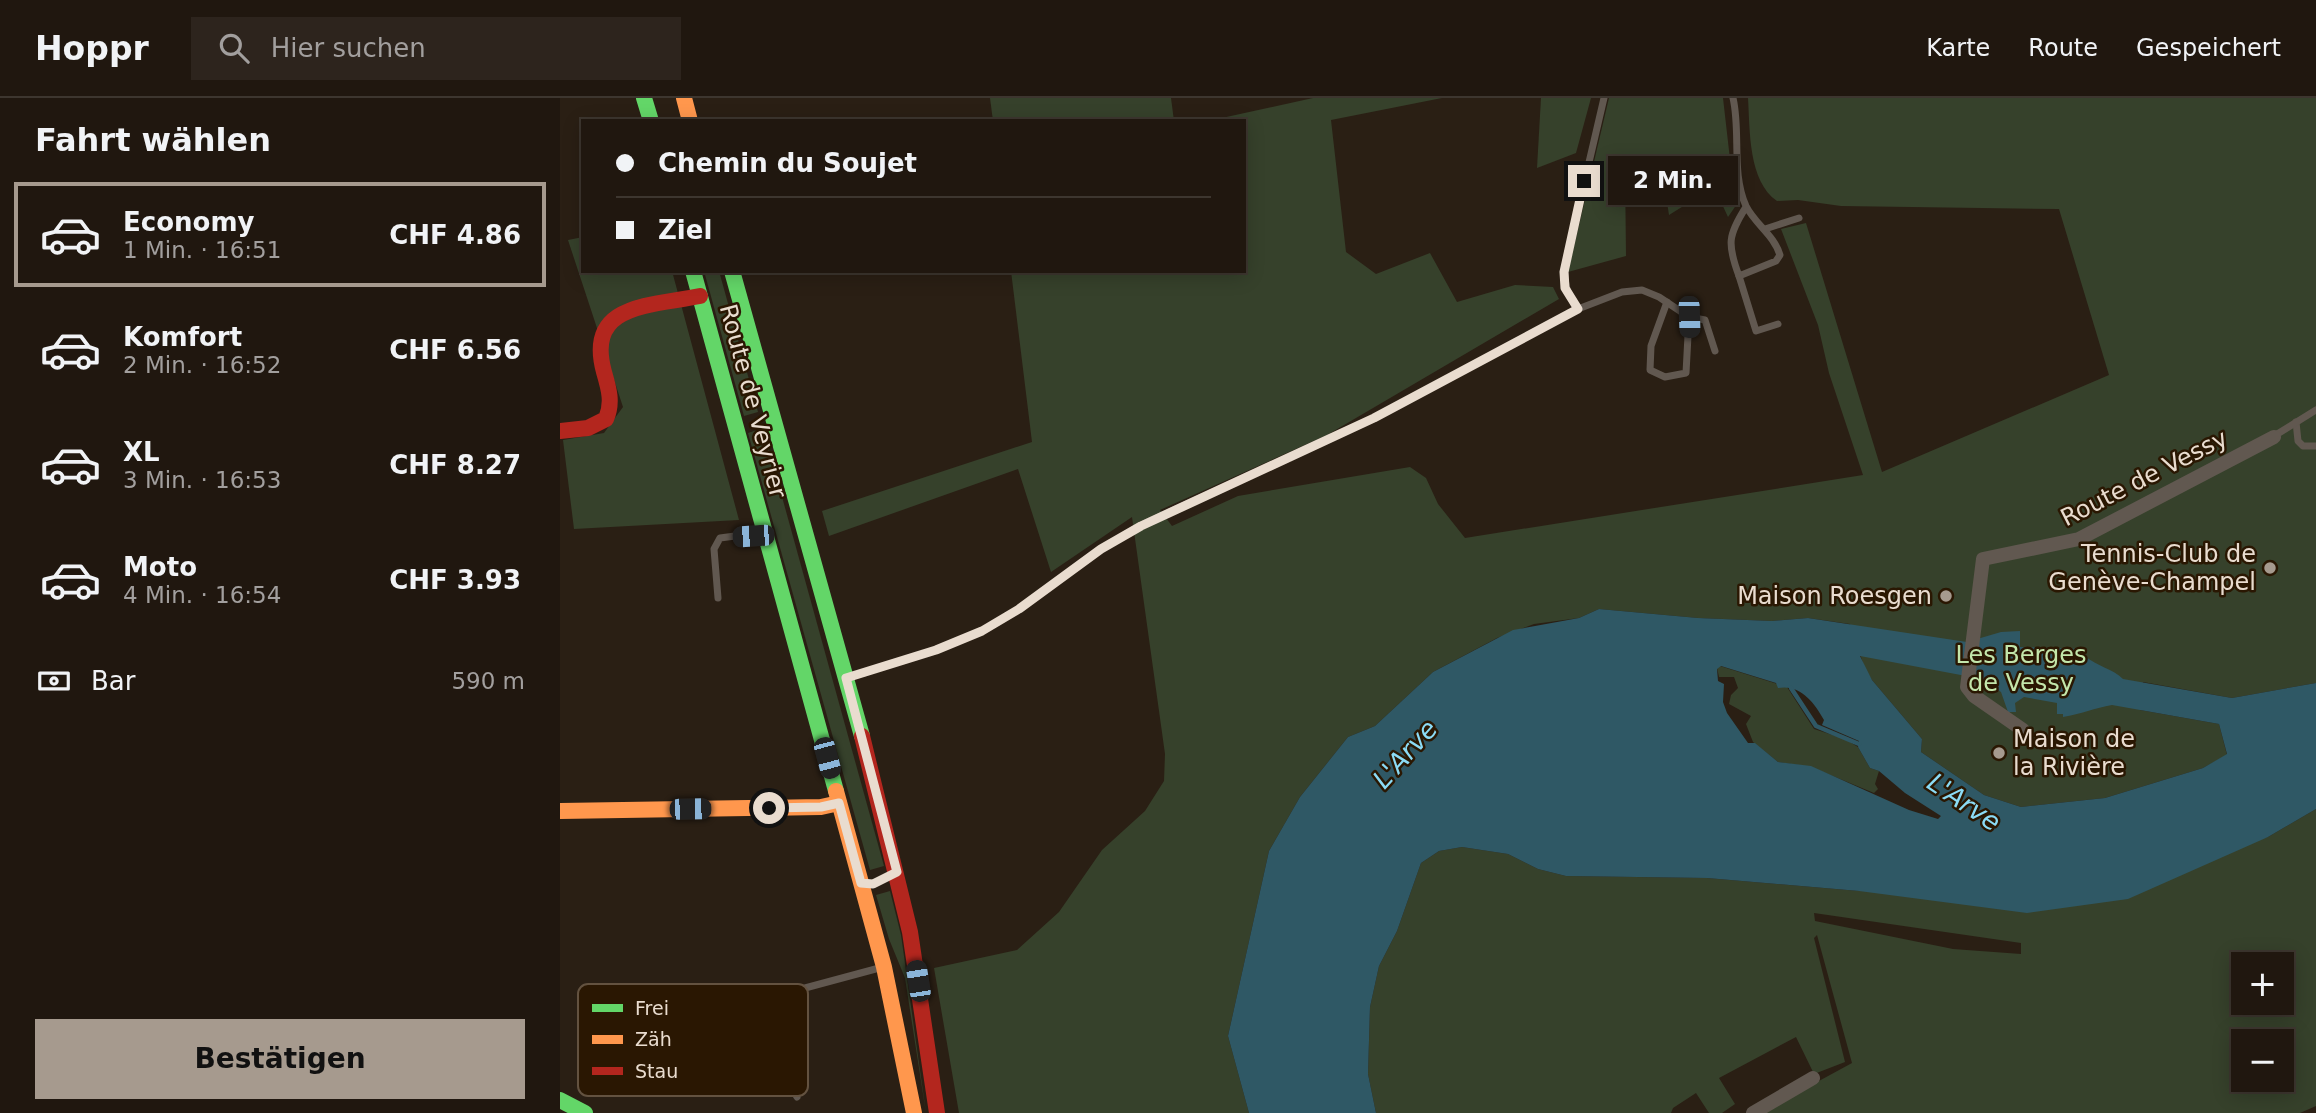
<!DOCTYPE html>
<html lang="de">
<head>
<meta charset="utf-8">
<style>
	:root { --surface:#20170f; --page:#2d241d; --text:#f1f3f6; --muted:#a29f9e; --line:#3d362f; --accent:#a69a8e }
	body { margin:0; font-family:"DejaVu Sans",sans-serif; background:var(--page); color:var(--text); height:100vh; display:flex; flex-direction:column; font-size:26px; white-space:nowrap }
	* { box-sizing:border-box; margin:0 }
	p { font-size:23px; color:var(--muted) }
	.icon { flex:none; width:38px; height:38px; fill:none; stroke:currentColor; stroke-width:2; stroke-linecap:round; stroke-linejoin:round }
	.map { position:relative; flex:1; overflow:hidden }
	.details { display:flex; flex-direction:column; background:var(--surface); width:560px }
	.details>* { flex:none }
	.hud { position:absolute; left:21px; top:21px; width:665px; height:154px; border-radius:0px; box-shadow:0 4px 18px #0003,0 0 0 2px var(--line); display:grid; align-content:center; height:154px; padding:0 35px; background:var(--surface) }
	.buttons { position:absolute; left:1671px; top:854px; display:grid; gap:14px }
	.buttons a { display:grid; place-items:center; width:63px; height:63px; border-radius:0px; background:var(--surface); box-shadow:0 4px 18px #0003,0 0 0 2px var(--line); font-size:35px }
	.end { position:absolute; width:32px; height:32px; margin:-16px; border:9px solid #e9dccf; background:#111; box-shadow:0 0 0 4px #111 }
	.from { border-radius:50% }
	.bubble { position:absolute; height:49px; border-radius:0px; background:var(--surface); box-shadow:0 4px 18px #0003,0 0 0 2px var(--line); font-size:23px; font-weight:700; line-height:49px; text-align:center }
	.car { position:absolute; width:21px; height:42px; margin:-21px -10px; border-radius:9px; box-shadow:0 0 5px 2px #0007; background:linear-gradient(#222 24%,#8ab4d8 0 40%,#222 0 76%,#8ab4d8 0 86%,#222 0) }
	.hud b { display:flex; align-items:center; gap:24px; height:66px; font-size:26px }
	.hud b+b { border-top:2px solid var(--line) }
	.hud i { width:18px; height:18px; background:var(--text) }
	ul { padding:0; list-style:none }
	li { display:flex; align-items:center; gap:21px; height:105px; margin:0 14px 10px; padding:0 21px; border:4px solid transparent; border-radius:0px }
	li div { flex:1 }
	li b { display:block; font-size:26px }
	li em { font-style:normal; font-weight:700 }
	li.selected { border-color:var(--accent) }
	li>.icon { width:63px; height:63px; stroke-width:1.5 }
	h2 { padding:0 35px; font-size:32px; line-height:84px }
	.pay { display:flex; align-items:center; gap:18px; height:77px; padding:0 35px; font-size:26px }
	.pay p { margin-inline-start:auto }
	.button { display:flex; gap:14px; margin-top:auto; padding:14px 35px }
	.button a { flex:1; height:80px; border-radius:0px; background:var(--accent); color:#111; font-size:28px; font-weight:700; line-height:80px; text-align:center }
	header { display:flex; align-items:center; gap:42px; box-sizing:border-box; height:98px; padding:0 35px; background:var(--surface); border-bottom:2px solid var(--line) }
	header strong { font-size:33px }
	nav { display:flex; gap:38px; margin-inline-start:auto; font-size:24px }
	.search { width:490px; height:63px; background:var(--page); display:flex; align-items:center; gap:18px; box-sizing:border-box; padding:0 24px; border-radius:0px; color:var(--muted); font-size:26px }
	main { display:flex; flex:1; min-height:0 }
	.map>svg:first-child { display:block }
	.green { fill:#36412b; fill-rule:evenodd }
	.water { fill:#2f5865; fill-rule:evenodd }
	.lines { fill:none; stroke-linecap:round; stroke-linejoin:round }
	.stream { stroke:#2f5865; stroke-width:4.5 }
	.lane { stroke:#615850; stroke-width:7 }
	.street { stroke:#615850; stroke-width:14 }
	.fast { stroke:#63d668; stroke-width:16 }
	.slow { stroke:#ff974d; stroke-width:16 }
	.jam { stroke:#b3261e; stroke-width:16 }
	.route { stroke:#e9dccf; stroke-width:9 }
	.poi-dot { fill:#a69a8e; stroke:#2a1702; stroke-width:2.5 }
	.labels { text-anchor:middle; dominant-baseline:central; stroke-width:5; stroke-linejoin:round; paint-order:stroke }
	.street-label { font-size:24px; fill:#e9dccf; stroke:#2a1702 }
	.poi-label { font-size:24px; fill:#e9dccf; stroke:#2a1702; text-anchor:end }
	.park-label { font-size:24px; fill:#c3e6ab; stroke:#2a1702 }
	.water-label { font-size:26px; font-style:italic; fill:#8bdbf5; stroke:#2a1702 }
	.key { fill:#2a1702; stroke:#635240; stroke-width:2 }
	.key-label { font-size:19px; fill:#e9dccf }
</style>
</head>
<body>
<header>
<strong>Hoppr</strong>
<div class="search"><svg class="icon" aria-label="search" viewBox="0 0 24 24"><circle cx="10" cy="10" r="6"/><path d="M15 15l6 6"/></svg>Hier suchen</div>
<nav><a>Karte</a><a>Route</a><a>Gespeichert</a></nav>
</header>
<main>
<section class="details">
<h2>Fahrt wählen</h2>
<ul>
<li class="selected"><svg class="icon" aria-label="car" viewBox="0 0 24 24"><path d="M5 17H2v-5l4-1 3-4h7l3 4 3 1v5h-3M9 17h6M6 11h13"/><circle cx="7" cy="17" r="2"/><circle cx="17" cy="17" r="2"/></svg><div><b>Economy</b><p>1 Min. · 16:51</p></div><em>CHF 4.86</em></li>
<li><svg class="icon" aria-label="car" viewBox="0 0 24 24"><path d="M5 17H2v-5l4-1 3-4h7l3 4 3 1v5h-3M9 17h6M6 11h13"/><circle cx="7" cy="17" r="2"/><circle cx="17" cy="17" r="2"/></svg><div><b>Komfort</b><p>2 Min. · 16:52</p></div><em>CHF 6.56</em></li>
<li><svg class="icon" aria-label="car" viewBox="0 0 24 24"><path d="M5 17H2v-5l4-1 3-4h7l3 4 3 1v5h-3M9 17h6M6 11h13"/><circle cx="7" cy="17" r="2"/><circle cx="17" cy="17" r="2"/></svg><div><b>XL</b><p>3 Min. · 16:53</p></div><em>CHF 8.27</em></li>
<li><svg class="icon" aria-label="car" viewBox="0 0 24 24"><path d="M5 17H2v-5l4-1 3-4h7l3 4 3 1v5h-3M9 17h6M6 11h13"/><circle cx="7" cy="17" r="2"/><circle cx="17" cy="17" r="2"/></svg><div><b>Moto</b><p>4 Min. · 16:54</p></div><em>CHF 3.93</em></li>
</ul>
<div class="pay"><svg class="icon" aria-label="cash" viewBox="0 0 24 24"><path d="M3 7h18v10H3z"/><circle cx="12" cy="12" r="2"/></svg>Bar<p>590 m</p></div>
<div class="button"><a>Bestätigen</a></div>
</section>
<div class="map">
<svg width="1756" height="1015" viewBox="0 0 1756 1015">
	<rect width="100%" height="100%" fill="#2a1f14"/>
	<g class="green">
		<polygon points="430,0 611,0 614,23 433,23"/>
		<path d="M753,0H882L771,22L786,154L816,176L870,155L897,204L955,187L993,189L999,201L767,337L600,412L612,428L678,398L850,369L866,380L878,406L905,440L1303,377L1269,275L1258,227L1221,131L1246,125L1322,374L1549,277L1499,111L1281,108L1238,102L1217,103C1188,83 1190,32 1188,0H1756V585L1672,600L1583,584L1580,612L1659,626L1667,657L1643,670L1545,700L1461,709L1424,697L1361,654L1362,641L1312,582L1305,571L1290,526L1248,520L1212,523L1138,520L1039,511L1019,520L974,526L937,540L873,574L815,628L788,639L740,699L709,753L668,938L689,1015H399L374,870L457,852L499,814L542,752L585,713L604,683L605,656L572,419L491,474L458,371L269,438L262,413L472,344L451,173H684V23H648Z"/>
		<polygon points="981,0 1031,0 1016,55 977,70"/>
		<polygon points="1049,0 1163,0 1171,70 1179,103 1168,119 1154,89 1109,117 1101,65 1065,70 1066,158 1008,174"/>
		<polygon points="23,139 23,173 112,173 179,422 14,431 3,342 44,335 63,309 8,142"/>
		<polygon points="144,173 159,173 198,314 184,318"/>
		<polygon points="203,330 324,768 310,772 188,335"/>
		<polygon points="1160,568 1227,589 1254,631 1285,641 1298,649 1310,670 1319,673 1315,686 1318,691 1314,695 1251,669 1218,664 1193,644 1186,626 1191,618 1169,606 1171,597 1178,590 1174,579 1159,579 1157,570"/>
		<path d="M1756,711V1008L1740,1015H1200L1292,965L1257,837L1254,840L1285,964L1254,976L1236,939L1159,980L1175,1006L1162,1015H1149L1136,995L1113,1010L1111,1015H816L808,976L810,909L819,868L837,833L861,765L879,753L902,749L948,756L978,771L1006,778L1147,780L1299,793L1708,739ZM1254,815L1461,845V856L1393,851L1255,823ZM1684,866H1722V905H1684ZM1684,943H1722V982H1684Z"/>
		<polygon points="330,793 341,837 366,1015 345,880 329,841 316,797"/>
	</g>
	<path class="water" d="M1039,511L1138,520L1212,523L1248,520L1407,544L1441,534L1460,533V549L1526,551V559C1537,568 1553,571 1563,581L1672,600L1756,585V711L1708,739L1568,801L1467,815L1299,793L1147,780L1006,778L978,771L948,756L902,749L879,753L861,765L837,833L819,868L810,909L808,976L816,1015H689L668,938L709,753L740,699L788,639L815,628L873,574L953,532L1019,520ZM1300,558L1422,581L1441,594L1448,614H1456L1455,605L1464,599L1497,605V616H1503V619C1521,616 1535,610 1552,607L1659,626L1667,656L1643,670L1545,700L1461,709L1424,697L1361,654L1362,641L1312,582ZM1161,568L1216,585L1218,590C1240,586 1254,604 1264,622L1262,627L1299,643L1298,649L1310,670L1319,673L1345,695L1381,718L1378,721L1349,712L1251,668L1218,664L1195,645H1188L1167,615L1163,604L1164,586L1158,583L1157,571Z"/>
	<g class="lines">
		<polyline class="stream" points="1231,590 1256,628 1299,646"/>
		<g class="lane">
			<path d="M1044,0L1006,163C1003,183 1006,195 1018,211L1062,194L1082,192L1099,199L1129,219L1145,222L1155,253"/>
			<path d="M1173,0C1181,34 1171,75 1186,108C1195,126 1214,137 1220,157L1216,163L1179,178C1167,146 1168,137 1186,109"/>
			<polyline points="1205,131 1239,120"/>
			<polyline points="1179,178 1196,233 1218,226"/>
			<polyline points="1107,204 1091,248 1090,272 1105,279 1126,275 1129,219"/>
			<polyline points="1736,324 1738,343 1743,348 1756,348"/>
			<polyline points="1714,338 1756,312"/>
			<polyline points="158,500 154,451 160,440 205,434"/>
			<polyline points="287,580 376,552 422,533 459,511 541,451 581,427 814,320 1018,211"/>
			<polyline points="237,999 206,949 204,932 219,897 323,869"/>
		</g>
		<g class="street">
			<polyline points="1463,632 1414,598 1407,589 1423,461 1519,441 1714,339"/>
			<polyline points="1193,1015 1253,980"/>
		</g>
		<g class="fast">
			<polyline points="84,0 91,23"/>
			<polyline points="133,173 276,693"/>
			<polyline points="172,173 302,638"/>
			<polyline points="0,1002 25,1015"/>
		</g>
		<g class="slow">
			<polyline points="124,0 130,23"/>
			<polyline points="276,693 324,869 354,1015"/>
			<polyline points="0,713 261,709 279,705"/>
		</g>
		<g class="jam">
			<path d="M0,333L28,330L46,321C53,305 49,291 44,274C25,205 91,208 140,198"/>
			<polyline points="302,638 350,834 377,1015"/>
		</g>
	</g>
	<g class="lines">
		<polyline class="route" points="209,710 261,709 279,705 301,785 313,786 337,774 286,580 376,552 422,533 459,511 541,451 581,428 814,320 1018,211 1005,190 1004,174 1024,83"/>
	</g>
	<g class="poi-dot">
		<circle cx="1710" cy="470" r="7"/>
		<circle cx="1386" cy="498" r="7"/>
		<circle cx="1439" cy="655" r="7"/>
	</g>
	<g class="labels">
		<g class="street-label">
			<text transform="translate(193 303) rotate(75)">Route de Veyrier</text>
			<text transform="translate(1584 380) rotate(-27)">Route de Vessy</text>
		</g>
		<g class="poi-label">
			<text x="1696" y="456">Tennis-Club de<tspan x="1696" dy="28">Genève-Champel</tspan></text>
			<text x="1372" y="498">Maison Roesgen</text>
			<text x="1453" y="641" text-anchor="start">Maison de<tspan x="1453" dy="28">la Rivière</tspan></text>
		</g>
		<g class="park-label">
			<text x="1461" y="557">Les Berges<tspan x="1461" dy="28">de Vessy</tspan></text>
		</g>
		<g class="water-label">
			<text transform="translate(845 656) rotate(-48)">L'Arve</text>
			<text transform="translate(1404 704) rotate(34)">L'Arve</text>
		</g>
	</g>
	<rect x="18" y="886" width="230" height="112" rx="10" class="key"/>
	<rect x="32" y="906" width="31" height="8" fill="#63d668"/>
	<rect x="32" y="937" width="31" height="9" fill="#ff974d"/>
	<rect x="32" y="969" width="31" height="8" fill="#b3261e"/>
	<g class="key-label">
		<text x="75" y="917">Frei</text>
		<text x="75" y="948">Zäh</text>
		<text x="75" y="980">Stau</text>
	</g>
</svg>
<div class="buttons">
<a>+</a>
<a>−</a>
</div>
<i class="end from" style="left:209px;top:710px"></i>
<i class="end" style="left:1024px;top:83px"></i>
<div class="bubble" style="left:1048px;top:58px;width:130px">2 Min.</div>
<i class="car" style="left:1129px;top:219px;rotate:178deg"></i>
<i class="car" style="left:193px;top:438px;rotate:266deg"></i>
<i class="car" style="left:267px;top:660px;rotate:165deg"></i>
<i class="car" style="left:130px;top:711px;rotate:89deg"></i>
<i class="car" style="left:358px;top:883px;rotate:351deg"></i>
<div class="hud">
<b><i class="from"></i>Chemin du Soujet</b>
<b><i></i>Ziel</b>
</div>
</div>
</main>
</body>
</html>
